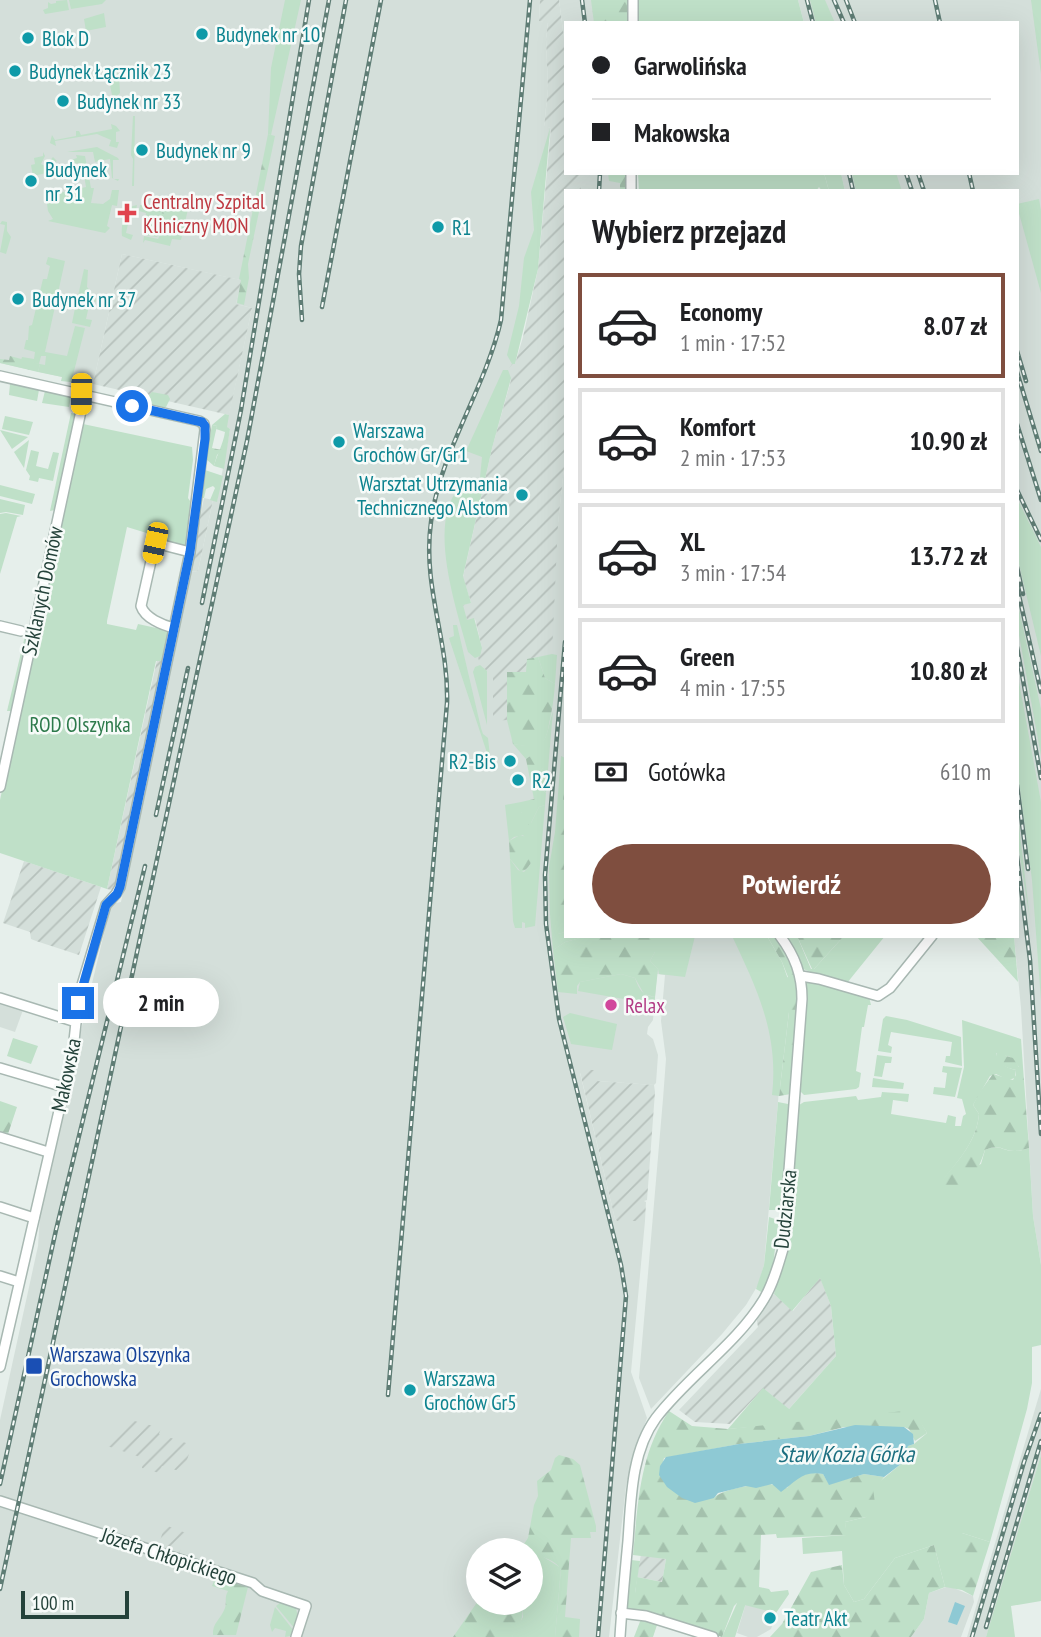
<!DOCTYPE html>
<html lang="pl">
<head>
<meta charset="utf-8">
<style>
	:root { --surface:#fff; --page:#f2f2f2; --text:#202124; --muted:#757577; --line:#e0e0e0; --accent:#7f4e3f }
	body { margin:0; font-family:"PT Sans Narrow",sans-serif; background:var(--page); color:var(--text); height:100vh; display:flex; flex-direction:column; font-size:26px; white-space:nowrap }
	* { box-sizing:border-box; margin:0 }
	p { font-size:23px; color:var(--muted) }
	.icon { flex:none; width:38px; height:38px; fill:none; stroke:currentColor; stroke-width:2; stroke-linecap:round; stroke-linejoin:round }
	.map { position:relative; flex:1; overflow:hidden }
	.sheet { position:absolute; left:564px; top:189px; width:455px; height:749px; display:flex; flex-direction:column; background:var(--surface); border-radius:0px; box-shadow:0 7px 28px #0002 }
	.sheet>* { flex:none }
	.banner { position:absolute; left:564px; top:21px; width:455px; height:154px; border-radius:0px; box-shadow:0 7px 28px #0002; display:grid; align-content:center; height:154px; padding:0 28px; background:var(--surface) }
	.tools { position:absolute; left:466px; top:1538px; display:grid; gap:14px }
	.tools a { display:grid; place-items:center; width:77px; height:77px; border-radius:50%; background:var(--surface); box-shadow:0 7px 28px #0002; font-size:35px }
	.scale { position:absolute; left:21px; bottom:18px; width:108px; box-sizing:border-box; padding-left:7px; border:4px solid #24423a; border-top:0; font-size:19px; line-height:24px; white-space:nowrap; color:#24423a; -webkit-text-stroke:5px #f7fbf9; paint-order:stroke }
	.end { position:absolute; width:32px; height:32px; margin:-16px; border:9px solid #1a73e8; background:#fff; box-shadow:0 0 0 4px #fff }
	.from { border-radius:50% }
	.bubble { position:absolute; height:49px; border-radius:24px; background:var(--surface); box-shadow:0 7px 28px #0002; font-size:23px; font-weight:800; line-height:49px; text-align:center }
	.car { position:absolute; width:21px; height:42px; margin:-21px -10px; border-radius:9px; box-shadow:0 0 5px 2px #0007; background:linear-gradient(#f5c518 24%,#345 0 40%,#f5c518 0 76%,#345 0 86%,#f5c518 0) }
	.banner b { display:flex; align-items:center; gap:24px; height:66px; font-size:26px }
	.banner b+b { border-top:2px solid var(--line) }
	.banner i { width:18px; height:18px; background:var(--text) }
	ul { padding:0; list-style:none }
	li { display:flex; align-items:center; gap:21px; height:105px; margin:0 14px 10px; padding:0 14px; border:4px solid var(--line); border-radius:0px }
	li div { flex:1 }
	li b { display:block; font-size:26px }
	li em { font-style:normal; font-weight:800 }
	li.current { border-color:var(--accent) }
	li>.icon { width:63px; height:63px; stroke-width:1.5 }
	h2 { padding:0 28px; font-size:32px; line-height:84px }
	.pay { display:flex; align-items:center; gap:18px; height:77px; padding:0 28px; font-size:26px }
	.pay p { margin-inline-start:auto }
	.cta { display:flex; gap:14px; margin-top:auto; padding:14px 28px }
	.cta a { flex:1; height:80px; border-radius:42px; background:var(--accent); color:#fff; font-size:28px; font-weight:800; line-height:80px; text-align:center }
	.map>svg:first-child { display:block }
	.built { fill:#d4dfda; fill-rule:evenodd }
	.industrial { fill:url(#industrial-furrows) }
	.green { fill:#bfe0c8 }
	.forest { fill:url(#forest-firs) }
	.water { fill:#8ec9d4 }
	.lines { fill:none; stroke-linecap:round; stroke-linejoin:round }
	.minor-casing { stroke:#a8b8b2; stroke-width:12 }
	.minor { stroke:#fff; stroke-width:9 }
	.rail-casing { stroke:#5f7d75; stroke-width:4.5 }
	.rail { stroke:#f7fbf9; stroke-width:2; stroke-dasharray:5; stroke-linecap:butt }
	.route { stroke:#1a73e8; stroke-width:9 }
	.culture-dot { fill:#0f9aa8; stroke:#f7fbf9; stroke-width:2.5 }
	.health-dot { fill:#e0444e; stroke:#f7fbf9; stroke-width:2.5 }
	.hotel-dot { fill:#d1479c; stroke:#f7fbf9; stroke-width:2.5 }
	.transit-dot { fill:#1a4fb4; stroke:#f7fbf9; stroke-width:2.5 }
	.labels { text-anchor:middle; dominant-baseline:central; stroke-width:5; stroke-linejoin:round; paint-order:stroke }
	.culture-label { font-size:21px; fill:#0d838f; stroke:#f7fbf9; text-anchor:start }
	.health-label { font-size:21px; fill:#be3a42; stroke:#f7fbf9; text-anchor:start }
	.street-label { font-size:21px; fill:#24423a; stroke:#f7fbf9 }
	.park-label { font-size:21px; fill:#2d7a4b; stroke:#f7fbf9 }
	.hotel-label { font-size:21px; fill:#b23c85; stroke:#f7fbf9; text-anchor:start }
	.transit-label { font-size:21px; fill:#164399; stroke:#f7fbf9; text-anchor:start }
	.water-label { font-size:23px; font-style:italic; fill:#1c6f80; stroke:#f7fbf9 }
</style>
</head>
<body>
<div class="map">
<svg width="1041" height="1637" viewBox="0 0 1041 1637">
	<defs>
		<pattern id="industrial-furrows" width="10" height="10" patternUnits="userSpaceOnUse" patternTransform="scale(1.75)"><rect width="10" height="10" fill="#d4dfda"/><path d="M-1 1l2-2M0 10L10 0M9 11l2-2" fill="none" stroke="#b6c1bc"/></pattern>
		<pattern id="forest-firs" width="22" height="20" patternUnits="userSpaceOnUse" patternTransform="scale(1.75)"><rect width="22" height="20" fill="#bfe0c8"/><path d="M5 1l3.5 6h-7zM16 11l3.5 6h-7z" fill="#a4c1ad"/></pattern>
	</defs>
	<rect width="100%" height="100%" fill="#e6efeb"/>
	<g class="built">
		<path d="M0,0H540L539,21L548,22L546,39L548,89L544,126L551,128L515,364L492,448L463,576L482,648L480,665L558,523L565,459V936H767L782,1055L764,1265L758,1285L746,1305L722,1334L651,1409L639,1378L663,1099L666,1059L661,1021L665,975L657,974L653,1020L648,1027L647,1034L653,1039L658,1055L656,1083L654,1085L597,1081L580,1073L615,1219L617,1221H645L631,1372L647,1418L635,1450L626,1486L609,1637H0V1420L38,1246L40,1216L84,1017L111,904L121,902L189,572L198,571L213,500L217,501L230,429L226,427L252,308L236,304L240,280L122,254L93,384L0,363ZM478,1550H530V1603H478Z"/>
		<polygon points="559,0 618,0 621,23 565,23 565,46"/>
		<polygon points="798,0 1041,0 1041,1265 1033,1216 1021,1008 1014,936 1017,936 1017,191 845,191 841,173 1017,173 1017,23 804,23"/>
		<rect x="581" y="173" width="39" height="18"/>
		<polygon points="0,1003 23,1010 15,1032 0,1027"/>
		<polygon points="1041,1389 1041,1455 1000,1597 986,1637 967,1637"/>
		<polygon points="949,1586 973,1596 974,1602 961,1637 911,1637 924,1619 929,1593"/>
		<polygon points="746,1603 776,1613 771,1629 757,1637 748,1637 737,1633"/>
	</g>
	<g class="industrial">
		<polygon points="540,0 559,0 565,46 565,173 581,173 581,191 565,191 565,459 558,523 552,654 527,659 526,672 507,672 507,720 493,721 493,672 487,671 480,665 478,657 482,648 475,619 467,620 463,605 471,603 463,577 492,448 511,380 511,373 508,370 512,364 515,364 523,337 538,269 551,128 544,127 548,89 546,39 548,23 539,21"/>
		<polygon points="122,254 241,280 236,304 252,308 229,415 93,384"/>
		<polygon points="204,498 213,500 198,571 189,572"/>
		<polygon points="157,660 165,662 116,891 107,889"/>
		<polygon points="24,861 101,887 79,955 36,941 31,939 30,932 3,923"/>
		<polygon points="587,1070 594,1070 597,1081 654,1085 655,1092 647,1200 644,1201 646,1202 645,1221 617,1221 615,1219 580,1072"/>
		<polygon points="820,1277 831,1306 836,1356 788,1410 763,1389 730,1424 695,1422 679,1410 758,1327 756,1316 774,1294 793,1311"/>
		<polygon points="127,1419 161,1428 159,1434 192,1445 183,1472 162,1466 159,1473 142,1468 143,1458 107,1446"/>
		<polygon points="165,1525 186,1533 179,1554 158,1547"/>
		<polygon points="641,1554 666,1559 662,1582 637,1577"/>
	</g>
	<g class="green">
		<polygon points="67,0 69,10 45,14 43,10 48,8 48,2 51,4 56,3 56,1"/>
		<polygon points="69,0 106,0 102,4 71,9"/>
		<polygon points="285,0 301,0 271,135 268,134 271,68"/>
		<polygon points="639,0 798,0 804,23 638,23"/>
		<polygon points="810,0 825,0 835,23 816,23"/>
		<polygon points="1031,0 1041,0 1041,74"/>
		<polygon points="104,13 106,27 86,31 84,19"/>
		<polygon points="111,68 119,75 120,93 116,97 112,95 108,75"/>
		<polygon points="133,116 135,116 134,186 132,186 133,159 131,155"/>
		<polygon points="111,124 116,126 120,131 116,132 116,142 119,142 117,148 109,146 111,140 97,134 55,141 56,146 50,143 52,135 55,140 76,136 76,131 79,131 81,135 112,129"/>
		<polygon points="550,128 538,269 515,364 512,364 507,355 519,306 524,258 534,230 531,192"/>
		<polygon points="97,147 118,158 119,160 113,160 113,179 119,179 118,181 112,178 110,159 95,162 93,152 67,152"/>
		<polygon points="43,152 45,156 41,164 45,166 53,157 57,161 50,165 51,172 33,176 31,165 35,164 34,158 43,156"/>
		<polygon points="76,155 85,156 91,188 94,188 91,203 103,204 110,199 112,190 119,190 117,206 112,205 107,226 110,228 105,233 48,221 53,219 48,211 46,196 86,187 82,163 72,164 71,160 77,158"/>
		<polygon points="638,173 824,173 829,191 822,191 819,187 816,191 639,191"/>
		<polygon points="852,173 896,173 902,191 856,191"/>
		<polygon points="1039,199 1041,210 1041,293 1017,206 1017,204"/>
		<path d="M137,205L136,210H131L126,233L133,235L131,240L122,236C121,227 123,214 129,207Z"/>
		<polygon points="140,205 153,206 152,212 188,209 181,240 172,239 170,246 145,240 143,243 144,236 158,239 161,233 166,231 168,226 157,223 155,229 159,233 157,237 145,235 148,221 145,220 146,213 139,211"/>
		<polygon points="2,221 7,222 7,231 11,237 6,254 0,252 5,225 0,224"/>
		<polygon points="48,257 65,261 45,352 67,356 75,326 85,328 72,379 79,381 79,383 61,381 62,377 38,372 40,364 45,365 46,356 41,356 39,364 21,360 22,357 34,359 35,352 24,349 26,340 28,340 29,326 32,325 42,283 43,279 47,279 50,266 46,264"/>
		<polygon points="84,269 88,270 87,287 95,297 96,302 78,296"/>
		<polygon points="84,301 95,304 95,306 89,306 86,319 92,320 90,327 72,323 75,308 84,310"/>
		<path d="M503,370H508L511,378L492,448L463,576L471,603L463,605L467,620L474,618L482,648L480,656L475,658L468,652C457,610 426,522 460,487L479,488L482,457L466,451Z"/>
		<polygon points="10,384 39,390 37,401 9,395"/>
		<polygon points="45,391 71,397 69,407 42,403"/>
		<polygon points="152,392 168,395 170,399 166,407 162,409 149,404 147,397"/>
		<polygon points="71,413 76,414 55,510 50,511"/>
		<path d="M225,414L229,415L227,427L230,429L224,469L214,466C217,454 223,445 225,432L216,429L217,426L212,425Z"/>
		<polygon points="5,416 33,422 29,435 2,429"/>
		<polygon points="82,416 84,417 83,424 192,447 193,460 188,498 190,501 187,547 162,541 163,538 127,527 107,621 107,624 136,630 138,624 170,631 163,661 156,661 107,889 0,853 0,800"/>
		<polygon points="0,430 28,437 12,449"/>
		<polygon points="29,440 24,468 14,452"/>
		<polygon points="31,450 39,452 36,466 48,469 53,452 59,453 53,481 39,478 38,482 29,480 30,476 26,470"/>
		<polygon points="205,470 223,476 217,502 210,500 215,488 213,486 206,489 204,498 201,498"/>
		<polygon points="0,485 35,494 32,504 0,496"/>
		<polygon points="1017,498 1041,547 1041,656 1017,556"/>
		<polygon points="0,499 25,505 23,515 6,512 0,513"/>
		<polygon points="6,513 21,516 17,517 0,574 0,514"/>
		<polygon points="1017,600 1041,709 1041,756 1017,624"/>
		<polygon points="453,625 457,625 481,728 483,734 488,738 491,765 449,638 454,636"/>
		<polygon points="25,636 26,639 11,711 7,711"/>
		<polygon points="552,654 557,655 555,684 545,678 538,657"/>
		<polygon points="480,665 487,671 487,725 473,672 475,667"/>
		<polygon points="1017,671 1041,802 1041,1001 1032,880 1017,767"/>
		<path d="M553,711L546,793L539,785V774L543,768L530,756L526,759L513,744C550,750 544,740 553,711Z"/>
		<polygon points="561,756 565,758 565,777 558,934 565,932 565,936 588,936 565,942 553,950 550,915 549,867 555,832"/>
		<polygon points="521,802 521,812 531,823 539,807 545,805 535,926 525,928 525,923 522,922 522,928 515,928 513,921 510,859 518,870 524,872 530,865 533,851 523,835 514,837 509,841 505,805"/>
		<polygon points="1017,808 1030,920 1017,838"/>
		<polygon points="655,936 695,936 685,977 659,974 658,969 650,961 655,952"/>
		<path d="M732,936H767L782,962L789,982V1012L779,1096L772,1095C779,1034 757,989 732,936Z"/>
		<polygon points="786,936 797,936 811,969 814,969 844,936 885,936 847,983 832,978 831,980 803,969"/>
		<path d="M621,974L635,978C639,989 642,996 655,997L654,1006L652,1004L578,991L580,982Z"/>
		<polygon points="811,981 869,997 871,1005 868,1005 864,1027 862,1027 856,1071 861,1073 859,1087 856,1089 804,1095 800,1091 806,1015 806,987 807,983"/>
		<polygon points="570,1013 617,1024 612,1050 571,1044 563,1017"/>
		<polygon points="886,1016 907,1020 961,1037 962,1066 945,1062 946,1056 950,1056 952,1042 891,1032 888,1045 892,1047 891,1053 878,1051 883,1019"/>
		<path d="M962,1020L1021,1039L1023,1067L1020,1068L1010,1057L996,1053C999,1065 1005,1067 1016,1070L1015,1078L1008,1080L996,1074L990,1076L973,1105L979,1114C977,1140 959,1160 943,1180L981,1164L985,1150C1001,1143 1002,1152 1016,1151C1020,1151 1025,1149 1029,1148L1033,1216L1041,1265V1345L1032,1347V1383L1027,1409L990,1542L962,1533V1590L945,1587L934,1545L895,1558L864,1599L854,1602L844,1585L842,1551L803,1554L802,1538L846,1535L845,1522L866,1517L873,1487L901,1464L908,1446L914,1444L927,1433L920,1422L786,1424L728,1429L763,1388L789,1409L836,1356L831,1306L820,1278L792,1311L774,1294L787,1247L799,1105L804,1102L856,1096L858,1100L881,1097L882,1092L909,1094L908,1102L893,1100L891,1114L946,1123L948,1115L956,1117L955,1126H961L963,1116L966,1114L962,1099L957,1098L964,1067Z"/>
		<polygon points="13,1038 38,1046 31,1064 7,1056"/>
		<polygon points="877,1055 892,1057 891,1063 885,1063 882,1077 874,1076"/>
		<polygon points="943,1066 962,1068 955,1097 933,1094 934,1087 945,1088 947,1073 942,1072"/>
		<polygon points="873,1078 904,1083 903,1089 872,1087"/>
		<path d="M778,1102L788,1104C793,1112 790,1125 786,1134L782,1204L775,1210H769Z"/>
		<polygon points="769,1217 775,1219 778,1225 773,1265 763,1293 756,1289 764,1265"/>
		<polygon points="1041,1455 1041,1601 1011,1606 1015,1637 986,1637"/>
		<polygon points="530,1556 542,1556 561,1568 555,1637 512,1637 523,1617 523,1603 530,1603"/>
		<polygon points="631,1560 640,1561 635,1593 629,1593"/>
		<polygon points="280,1603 296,1608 298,1618 295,1629 276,1606"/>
		<polygon points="737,1603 746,1603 735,1637 722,1637"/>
		<polygon points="275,1607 294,1631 290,1636 285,1637 286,1631 275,1628 272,1632 270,1625"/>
	</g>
	<g class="forest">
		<polygon points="591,0 629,0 629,23 594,23"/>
		<polygon points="268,134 275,136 248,264 249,278 244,305 237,303 241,280 239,279"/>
		<polygon points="608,173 628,173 628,191 620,191 620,183 609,181"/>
		<polygon points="824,173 841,173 845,191 829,191"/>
		<polygon points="175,201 181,202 182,207 180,212 175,212 174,215 152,212 153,203"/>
		<polygon points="10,356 40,364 38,372 0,363 0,359 9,360"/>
		<polygon points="212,425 217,426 212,448 222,450 217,455 214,466 206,459"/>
		<path d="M538,657L545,678L555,684C554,698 552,711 549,724C545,750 537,748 513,744L507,720V672H526L527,659Z"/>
		<path d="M545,752L546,766C535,773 537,786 546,793L545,805L539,807L531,823L528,825L521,812V802L534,799L526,759L533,754Z"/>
		<polygon points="565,777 565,932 558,934 555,898"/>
		<path d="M520,835C539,839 536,867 521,872L510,859L509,841Z"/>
		<polygon points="588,936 655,936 655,952 650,961 658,969 655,997 644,994 635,978 621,974 580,982 577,986 577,994 558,992 553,950 565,942"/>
		<path d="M767,936H775C782,947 789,957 793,969C806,1004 794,1058 791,1094L779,1096L789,1012V983H784L783,979L788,977L782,962Z"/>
		<polygon points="797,936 844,936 814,969 812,969"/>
		<polygon points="977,936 1014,936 1018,982 976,936"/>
		<path d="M997,1050L1003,1051L1006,1056L1013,1058L1019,1067H1023L1029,1148C1025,1149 1020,1151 1016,1151C1003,1152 1001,1143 985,1150C979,1169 971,1182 956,1195L944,1190L943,1179C959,1160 977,1140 979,1114L973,1105L979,1093L993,1074L1013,1080L1016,1075V1070C1004,1067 994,1064 997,1050Z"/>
		<polygon points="0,1101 17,1107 8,1134 0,1131"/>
		<path d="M914,1410L927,1433L915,1441L909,1429L904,1427H844L809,1436L739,1444L664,1458L662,1466L714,1498C721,1489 759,1483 770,1484C775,1485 781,1487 787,1488C796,1475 808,1471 823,1474L829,1484L864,1474L884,1477L878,1485L873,1488L876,1511L866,1517L845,1522L847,1535L777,1538L776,1534L761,1535L759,1587L769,1589L771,1592L788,1590L789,1594L776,1613L737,1603L734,1606L722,1637L644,1611H629L626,1609L628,1593H635L637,1577L662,1582L666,1559L633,1555C638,1504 639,1455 669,1411L692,1426L728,1429Z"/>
		<path d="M559,1455L573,1459L580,1465L596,1526V1532H590L591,1538H571L565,1617L580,1619L579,1637H555L561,1569C554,1560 541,1555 530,1556V1550H509L511,1547H522L528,1538L534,1505L538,1496L537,1481L551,1470L555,1458Z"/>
		<polygon points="962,1533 990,1542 973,1596 962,1590"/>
		<polygon points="934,1545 945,1587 929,1593 924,1619 911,1637 770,1637 782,1624 811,1572 842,1565 844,1585 854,1602 864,1599 895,1558"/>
		<path d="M215,1578L248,1587L236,1635H213C212,1623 221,1619 225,1608C227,1602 224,1598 228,1591L212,1586Z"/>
		<path d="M478,1601V1603H523C523,1618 521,1626 512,1637H453Z"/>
		<polygon points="641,1619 658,1622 653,1637 634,1637"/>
	</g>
	<g class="water">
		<path d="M855,1425L904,1427L913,1434L914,1444L908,1446L901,1464L884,1477L864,1474L829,1485L823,1474C803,1470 796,1481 781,1492L772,1484L756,1488L746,1486L718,1493L714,1498L695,1503L682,1498L667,1487L659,1475L660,1466L666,1457L739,1444L809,1436Z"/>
		<polygon points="955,1602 965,1606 957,1625 948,1622"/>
	</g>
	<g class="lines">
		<g class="minor-casing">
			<g id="minor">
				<polyline points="633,23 633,0"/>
				<polyline points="631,191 631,173"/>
				<polyline points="0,376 199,421 204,424 205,430 190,552 120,887 116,894 106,905 79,995 73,1050 0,1367"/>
				<polyline points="0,626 21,631"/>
				<path d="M174,628C162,625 145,618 141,606L155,543L190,552"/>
				<polyline points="0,787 81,411 81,394"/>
				<polyline points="801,976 819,979 878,996 890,988 932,936"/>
				<polyline points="0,998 76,1022"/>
				<polyline points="0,1068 64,1087"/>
				<polyline points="0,1137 48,1152"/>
				<polyline points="0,1207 34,1218"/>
				<polyline points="0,1276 19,1282"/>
				<polyline points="0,1501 253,1583 262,1591 306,1606 296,1637"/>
				<polyline points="621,1613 646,1616 713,1637"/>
				<path d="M620,1637C622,1605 625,1573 628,1541C631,1500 631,1452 656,1418C689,1375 736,1345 764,1299C773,1284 778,1266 783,1249L802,999C802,975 795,956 780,936"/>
			</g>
		</g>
		<use href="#minor" class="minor"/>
		<g class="rail-casing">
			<g id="rail">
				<polyline points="582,0 585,23"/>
				<polyline points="807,0 813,23"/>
				<polyline points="834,0 844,23"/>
				<polyline points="846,0 855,23"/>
				<polyline points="935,0 940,23"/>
				<polyline points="849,173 853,191"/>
				<polyline points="906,173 912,191"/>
				<polyline points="918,173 924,191"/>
				<polyline points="969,173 973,191"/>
				<polyline points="599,191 600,173"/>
				<polyline points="322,307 381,0"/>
				<polyline points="302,320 299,274 301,246 346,0"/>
				<polyline points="1017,351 1026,381"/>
				<polyline points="1017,372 1041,451"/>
				<polyline points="1017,424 1041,500"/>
				<polyline points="1017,490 1041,540"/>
				<polyline points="1017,567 1023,594"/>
				<polyline points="1017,587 1041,692"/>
				<polyline points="202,603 241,410 309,0"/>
				<polyline points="565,642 545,875 546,924 559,1019 621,1265 626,1296 598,1637"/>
				<polyline points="1017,647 1041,778"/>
				<polyline points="1017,785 1028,869"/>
				<polyline points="156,815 188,668"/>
				<polyline points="1017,856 1030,960 1041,1134"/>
				<path d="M388,1395L447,703C449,640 422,587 431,522C440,451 485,390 501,320L530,0"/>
				<polyline points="0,1484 56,1230 145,866"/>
				<polyline points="0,1589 247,441 329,0"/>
				<polyline points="986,1627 1041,1441"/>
				<polyline points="972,1637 1024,1462 1041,1414"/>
			</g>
		</g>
		<use href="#rail" class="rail"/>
	</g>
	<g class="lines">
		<polyline class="route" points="78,1003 106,905 117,894 120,887 190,552 205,439 205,426 202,422 132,406"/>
	</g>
	<g class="culture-dot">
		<circle cx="202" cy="34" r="7"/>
		<circle cx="28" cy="38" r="7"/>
		<circle cx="15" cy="71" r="7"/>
		<circle cx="63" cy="101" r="7"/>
		<circle cx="142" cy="150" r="7"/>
		<circle cx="31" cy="181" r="7"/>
		<circle cx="438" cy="227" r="7"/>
		<circle cx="18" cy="299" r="7"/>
		<circle cx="339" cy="442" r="7"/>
		<circle cx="522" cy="495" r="7"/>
		<circle cx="510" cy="761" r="7"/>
		<circle cx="518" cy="780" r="7"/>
		<circle cx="410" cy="1390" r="7"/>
		<circle cx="770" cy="1618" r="7"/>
	</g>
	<path class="health-dot" d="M123.5 202.5h7v7h7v7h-7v7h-7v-7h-7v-7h7z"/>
	<circle class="hotel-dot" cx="611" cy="1005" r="7"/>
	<rect class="transit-dot" x="25" y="1357" width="18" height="18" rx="3.5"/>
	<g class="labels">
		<g class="culture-label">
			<text x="216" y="34">Budynek nr 10</text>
			<text x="42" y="38">Blok D</text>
			<text x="29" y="71">Budynek Łącznik 23</text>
			<text x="77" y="101">Budynek nr 33</text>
			<text x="156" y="150">Budynek nr 9</text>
			<text x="45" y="169">Budynek<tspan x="45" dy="24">nr 31</tspan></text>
			<text x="452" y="227">R1</text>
			<text x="32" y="299">Budynek nr 37</text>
			<text x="353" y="430">Warszawa<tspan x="353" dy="24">Grochów Gr/Gr1</tspan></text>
			<text x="508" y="483" text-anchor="end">Warsztat Utrzymania<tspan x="508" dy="24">Technicznego Alstom</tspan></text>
			<text x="496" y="761" text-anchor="end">R2-Bis</text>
			<text x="532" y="780">R2</text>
			<text x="424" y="1378">Warszawa<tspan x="424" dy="24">Grochów Gr5</tspan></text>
			<text x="784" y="1618">Teatr Akt</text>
		</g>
		<g class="health-label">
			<text x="143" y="201">Centralny Szpital<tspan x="143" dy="24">Kliniczny MON</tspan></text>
		</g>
		<g class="street-label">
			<text transform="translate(42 591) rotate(-78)">Szklanych Domów</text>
			<text transform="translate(66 1075) rotate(-78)">Makowska</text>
			<text transform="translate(785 1209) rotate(-84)">Dudziarska</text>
			<text transform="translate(169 1556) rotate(18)">Józefa Chłopickiego</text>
		</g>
		<g class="park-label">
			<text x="80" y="724">ROD Olszynka</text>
		</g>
		<g class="hotel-label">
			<text x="625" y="1005">Relax</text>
		</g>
		<g class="transit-label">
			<text x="50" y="1354">Warszawa Olszynka<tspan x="50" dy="24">Grochowska</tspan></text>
		</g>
		<g class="water-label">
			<text x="846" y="1453">Staw Kozia Górka</text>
		</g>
	</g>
</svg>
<div class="tools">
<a><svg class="icon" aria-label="layers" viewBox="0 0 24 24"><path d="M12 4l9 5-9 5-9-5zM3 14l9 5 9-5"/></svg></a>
</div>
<div class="scale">100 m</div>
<i class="end from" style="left:132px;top:406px"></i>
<i class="end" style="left:78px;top:1003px"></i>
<div class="bubble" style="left:103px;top:978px;width:116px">2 min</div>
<i class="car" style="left:81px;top:394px;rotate:181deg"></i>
<i class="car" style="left:155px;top:543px;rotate:192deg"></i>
<div class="banner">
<b><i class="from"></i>Garwolińska</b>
<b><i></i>Makowska</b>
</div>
<section class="sheet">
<h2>Wybierz przejazd</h2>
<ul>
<li class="current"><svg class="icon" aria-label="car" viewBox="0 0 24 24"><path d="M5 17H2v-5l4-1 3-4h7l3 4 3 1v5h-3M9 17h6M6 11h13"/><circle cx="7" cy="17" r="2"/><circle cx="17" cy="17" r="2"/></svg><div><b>Economy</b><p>1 min · 17:52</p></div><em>8.07 zł</em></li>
<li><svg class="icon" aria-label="car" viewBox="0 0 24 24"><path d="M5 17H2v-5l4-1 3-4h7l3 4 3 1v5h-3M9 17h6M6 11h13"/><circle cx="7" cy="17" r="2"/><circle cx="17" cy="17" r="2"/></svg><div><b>Komfort</b><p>2 min · 17:53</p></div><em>10.90 zł</em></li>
<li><svg class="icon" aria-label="car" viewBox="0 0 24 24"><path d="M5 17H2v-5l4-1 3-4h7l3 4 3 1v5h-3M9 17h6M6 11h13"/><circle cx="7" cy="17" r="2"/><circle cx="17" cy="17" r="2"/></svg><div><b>XL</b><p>3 min · 17:54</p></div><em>13.72 zł</em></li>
<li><svg class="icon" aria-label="car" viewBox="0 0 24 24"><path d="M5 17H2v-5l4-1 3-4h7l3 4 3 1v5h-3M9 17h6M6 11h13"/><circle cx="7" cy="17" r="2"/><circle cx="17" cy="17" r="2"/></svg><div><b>Green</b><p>4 min · 17:55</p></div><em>10.80 zł</em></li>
</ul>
<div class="pay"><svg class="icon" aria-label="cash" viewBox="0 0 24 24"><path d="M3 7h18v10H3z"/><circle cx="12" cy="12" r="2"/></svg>Gotówka<p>610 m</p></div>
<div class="cta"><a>Potwierdź</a></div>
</section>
</div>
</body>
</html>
